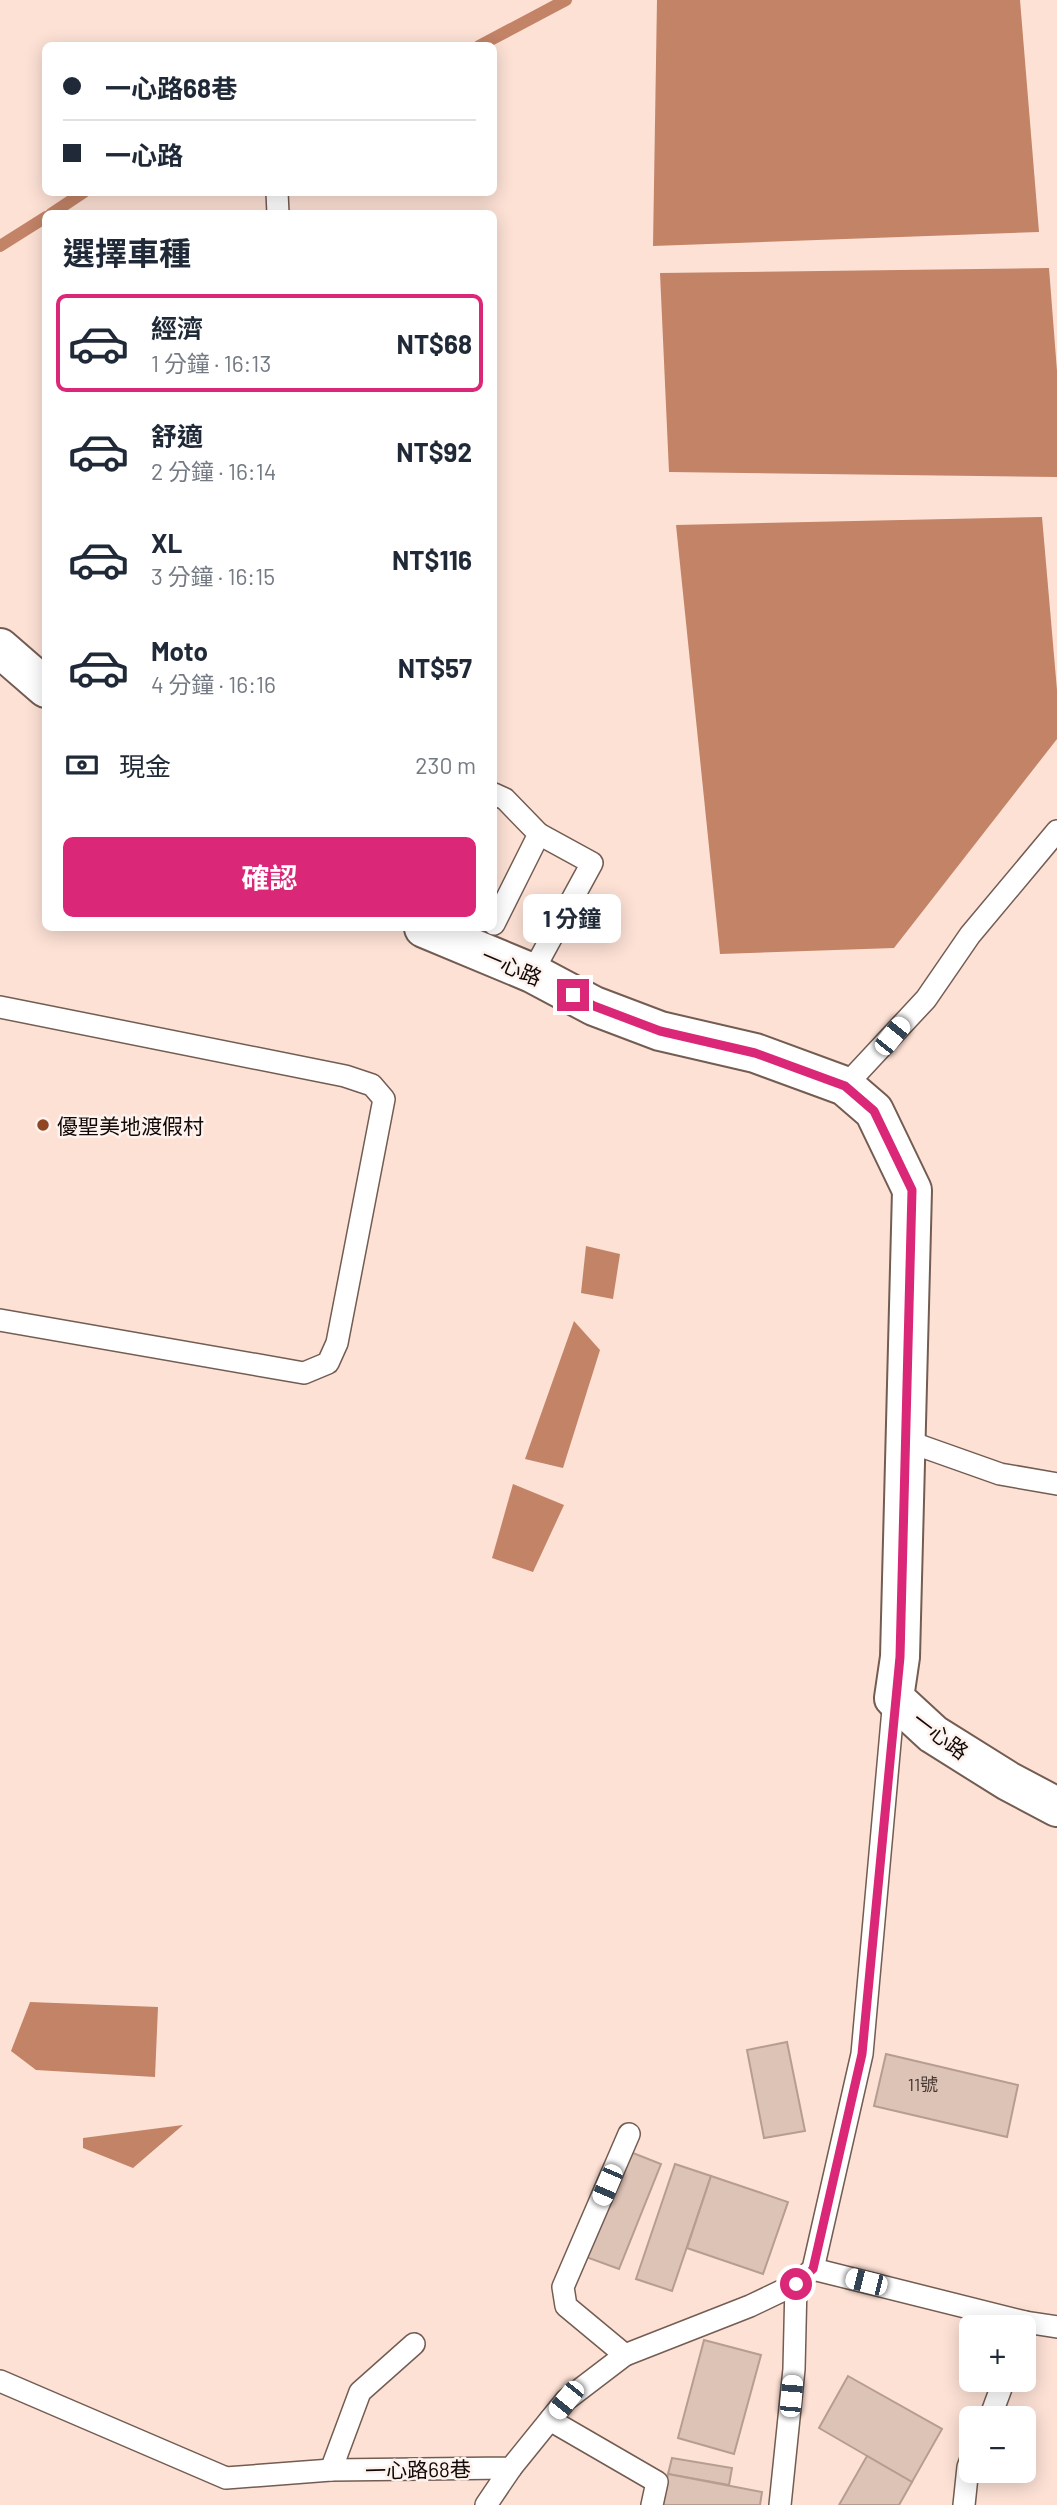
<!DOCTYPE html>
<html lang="zh-TW">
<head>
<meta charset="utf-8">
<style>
	:root { --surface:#fff; --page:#f6f6f7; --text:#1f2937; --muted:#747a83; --line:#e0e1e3; --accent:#db2777 }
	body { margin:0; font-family:Barlow,"Noto Sans TC",sans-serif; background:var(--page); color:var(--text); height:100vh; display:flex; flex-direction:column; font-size:26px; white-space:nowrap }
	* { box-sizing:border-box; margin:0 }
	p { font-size:23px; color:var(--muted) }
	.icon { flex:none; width:38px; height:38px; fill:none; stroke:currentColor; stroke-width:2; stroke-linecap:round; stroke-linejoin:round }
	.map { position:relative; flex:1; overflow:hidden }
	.sheet { position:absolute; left:42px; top:210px; width:455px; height:721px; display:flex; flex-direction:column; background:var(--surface); border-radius:10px; box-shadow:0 4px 18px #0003 }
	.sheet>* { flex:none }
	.hud { position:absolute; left:42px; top:42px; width:455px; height:154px; border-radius:10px; box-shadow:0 4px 18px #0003; display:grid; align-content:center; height:154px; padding:0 21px; background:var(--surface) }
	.buttons { position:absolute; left:959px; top:2315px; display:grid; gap:14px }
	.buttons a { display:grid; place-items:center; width:77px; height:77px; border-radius:10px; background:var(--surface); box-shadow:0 4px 18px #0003; font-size:35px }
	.end { position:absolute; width:32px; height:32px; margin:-16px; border:9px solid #db2777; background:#fff; box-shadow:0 0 0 4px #fff }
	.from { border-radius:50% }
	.bubble { position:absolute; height:49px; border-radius:10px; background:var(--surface); box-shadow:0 4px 18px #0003; font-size:23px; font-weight:700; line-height:49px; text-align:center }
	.car { position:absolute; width:21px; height:42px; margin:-21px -10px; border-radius:9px; box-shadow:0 0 5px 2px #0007; background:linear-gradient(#fff 24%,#345 0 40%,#fff 0 76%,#345 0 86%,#fff 0) }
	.hud b { display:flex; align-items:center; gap:24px; height:66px; font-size:26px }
	.hud b+b { border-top:2px solid var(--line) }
	.hud i { width:18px; height:18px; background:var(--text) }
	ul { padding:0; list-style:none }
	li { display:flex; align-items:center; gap:21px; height:98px; margin:0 14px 10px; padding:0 7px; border:4px solid transparent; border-radius:10px }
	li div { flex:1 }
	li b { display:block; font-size:26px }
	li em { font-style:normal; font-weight:700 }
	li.on { border-color:var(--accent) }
	li>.icon { width:63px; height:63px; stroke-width:1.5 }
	h2 { padding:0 21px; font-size:32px; line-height:84px }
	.pay { display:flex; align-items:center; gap:18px; height:77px; padding:0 21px; font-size:26px }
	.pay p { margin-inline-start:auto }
	.action { display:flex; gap:14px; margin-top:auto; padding:14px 21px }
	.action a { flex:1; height:80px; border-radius:10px; background:var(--accent); color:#fff; font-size:28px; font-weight:700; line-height:80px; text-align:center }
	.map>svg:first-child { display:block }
	.water { fill:#c28367 }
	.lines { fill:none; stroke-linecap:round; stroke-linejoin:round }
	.stream { stroke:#c28367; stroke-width:12 }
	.building { fill:#ddc2b6; stroke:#b69d91; stroke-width:2 }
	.service-casing { stroke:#735c52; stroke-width:24 }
	.minor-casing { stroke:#735c52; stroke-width:42 }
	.service { stroke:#fff; stroke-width:21 }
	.minor { stroke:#fff; stroke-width:38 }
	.route { stroke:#db2777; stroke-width:9 }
	.poi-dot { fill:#8e4623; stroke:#fdf2ed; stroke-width:2.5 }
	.labels { text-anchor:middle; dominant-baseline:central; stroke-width:5; stroke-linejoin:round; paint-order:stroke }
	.number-label { font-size:18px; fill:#453732 }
	.street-label { font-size:21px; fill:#120906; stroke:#fdf2ed }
	.poi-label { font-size:21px; fill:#120906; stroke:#fdf2ed; text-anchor:start }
</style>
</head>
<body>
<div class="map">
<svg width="1057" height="2505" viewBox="0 0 1057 2505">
	<rect width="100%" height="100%" fill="#fde1d5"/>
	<g class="water">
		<polygon points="657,0 1020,0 1039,232 653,246"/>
		<polygon points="1049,268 1057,371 1057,477 669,472 660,273"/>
		<polygon points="1042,517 1057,690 1057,739 894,948 720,954 676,525"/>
		<polygon points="586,1246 620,1254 613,1299 581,1293"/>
		<polygon points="574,1321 600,1350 563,1468 525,1459"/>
		<polygon points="513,1484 564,1505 533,1572 492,1558"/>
		<polygon points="30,2002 158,2007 155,2077 36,2070 11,2051"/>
		<polygon points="183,2125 133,2168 83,2148 83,2138"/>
	</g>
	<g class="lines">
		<g class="stream">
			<polyline points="479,46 566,0"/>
			<polyline points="51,214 84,192"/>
			<polyline points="0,246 46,217"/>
		</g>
	</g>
	<g class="building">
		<polygon points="787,2042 805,2131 764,2138 747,2050"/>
		<polygon points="886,2054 1018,2085 1007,2137 874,2106"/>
		<polygon points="628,2151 661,2164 619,2269 586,2257"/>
		<polygon points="675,2164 711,2176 672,2291 636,2279"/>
		<polygon points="711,2176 788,2202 763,2274 687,2248"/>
		<polygon points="704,2340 761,2355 734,2454 678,2438"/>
		<polygon points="848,2376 942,2429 912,2482 819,2428"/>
		<polygon points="867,2456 912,2482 899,2505 839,2505"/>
		<polygon points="672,2458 732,2468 729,2485 668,2474"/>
		<polygon points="668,2474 762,2492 760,2505 663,2505"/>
	</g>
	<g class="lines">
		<g class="service-casing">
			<g id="service">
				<polyline points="277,192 278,214"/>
				<polyline points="494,794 505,799 539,834 494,924"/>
				<polyline points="532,973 592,863 539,834"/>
				<polyline points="0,1007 345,1076 372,1085 384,1099 337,1343 328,1363 304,1373 0,1320"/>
				<polyline points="845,1086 926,999 970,935 1057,831"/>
				<polyline points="904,1440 1000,1474 1057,1484"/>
				<polyline points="813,2269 1025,2322 1023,2328"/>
				<polyline points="796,2284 813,2269 862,2054 894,1698"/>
				<polyline points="1025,2322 1057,2327"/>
				<polyline points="625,2355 566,2306 563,2287 629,2134"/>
				<polyline points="0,2381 226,2478 331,2470 511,2468 566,2400 625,2355 750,2306 796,2284 794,2369 780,2505"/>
				<polyline points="990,2418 1004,2380"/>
				<polyline points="550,2420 657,2482 652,2505"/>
				<polyline points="331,2470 360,2392 414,2344"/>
				<polyline points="486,2505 511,2468"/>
				<polyline points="964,2505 968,2467 971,2459"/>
			</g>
		</g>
		<g class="minor-casing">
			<g id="minor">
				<polyline points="0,648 46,688"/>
				<polyline points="424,928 532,973 594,1006 660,1031 755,1053 845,1086 874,1111 912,1190 900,1657 894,1698 933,1734 1008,1781 1057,1807"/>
			</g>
		</g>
		<use href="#service" class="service"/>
		<use href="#minor" class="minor"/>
	</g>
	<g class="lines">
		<polyline class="route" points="573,995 594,1006 660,1031 755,1053 845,1086 874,1111 912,1190 900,1657 862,2054 813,2269 796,2284"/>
	</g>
	<circle class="poi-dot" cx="43" cy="1125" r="7"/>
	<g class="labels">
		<g class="number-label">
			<text x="923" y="2084">11號</text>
		</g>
		<g class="street-label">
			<text transform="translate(512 966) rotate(23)">一心路</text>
			<text transform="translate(941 1735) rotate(37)">一心路</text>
			<text transform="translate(418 2469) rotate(-1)">一心路68巷</text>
		</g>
		<g class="poi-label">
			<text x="57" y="1125">優聖美地渡假村</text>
		</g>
	</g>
</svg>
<div class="buttons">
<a>+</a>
<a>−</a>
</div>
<i class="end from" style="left:796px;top:2284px"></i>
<i class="end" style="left:573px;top:995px"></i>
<div class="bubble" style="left:523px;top:894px;width:98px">1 分鐘</div>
<i class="car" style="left:892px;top:1036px;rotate:39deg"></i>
<i class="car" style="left:607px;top:2185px;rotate:203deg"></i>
<i class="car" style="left:866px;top:2282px;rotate:284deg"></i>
<i class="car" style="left:791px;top:2396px;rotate:5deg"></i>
<i class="car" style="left:566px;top:2400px;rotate:219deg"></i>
<div class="hud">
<b><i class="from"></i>一心路68巷</b>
<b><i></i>一心路</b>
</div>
<section class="sheet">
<h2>選擇車種</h2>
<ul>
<li class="on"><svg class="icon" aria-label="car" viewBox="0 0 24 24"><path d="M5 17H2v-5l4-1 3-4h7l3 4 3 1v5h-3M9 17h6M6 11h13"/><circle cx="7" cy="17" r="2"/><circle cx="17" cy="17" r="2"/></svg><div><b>經濟</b><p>1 分鐘 · 16:13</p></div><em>NT$68</em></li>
<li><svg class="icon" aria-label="car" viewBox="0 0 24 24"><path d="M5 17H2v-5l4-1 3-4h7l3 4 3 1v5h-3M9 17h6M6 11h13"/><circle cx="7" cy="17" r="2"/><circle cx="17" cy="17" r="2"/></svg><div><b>舒適</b><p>2 分鐘 · 16:14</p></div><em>NT$92</em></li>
<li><svg class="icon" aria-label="car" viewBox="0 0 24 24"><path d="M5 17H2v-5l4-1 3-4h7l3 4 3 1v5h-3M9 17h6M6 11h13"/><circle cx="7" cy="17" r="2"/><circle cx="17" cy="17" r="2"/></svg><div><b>XL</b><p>3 分鐘 · 16:15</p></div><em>NT$116</em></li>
<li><svg class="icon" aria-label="car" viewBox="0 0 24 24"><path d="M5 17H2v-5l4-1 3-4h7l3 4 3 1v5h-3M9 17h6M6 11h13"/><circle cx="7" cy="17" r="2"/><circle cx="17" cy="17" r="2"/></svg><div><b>Moto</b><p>4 分鐘 · 16:16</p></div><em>NT$57</em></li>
</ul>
<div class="pay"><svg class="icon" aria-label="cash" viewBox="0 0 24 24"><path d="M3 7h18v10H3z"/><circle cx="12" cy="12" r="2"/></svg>現金<p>230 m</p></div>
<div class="action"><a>確認</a></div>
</section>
</div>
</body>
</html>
